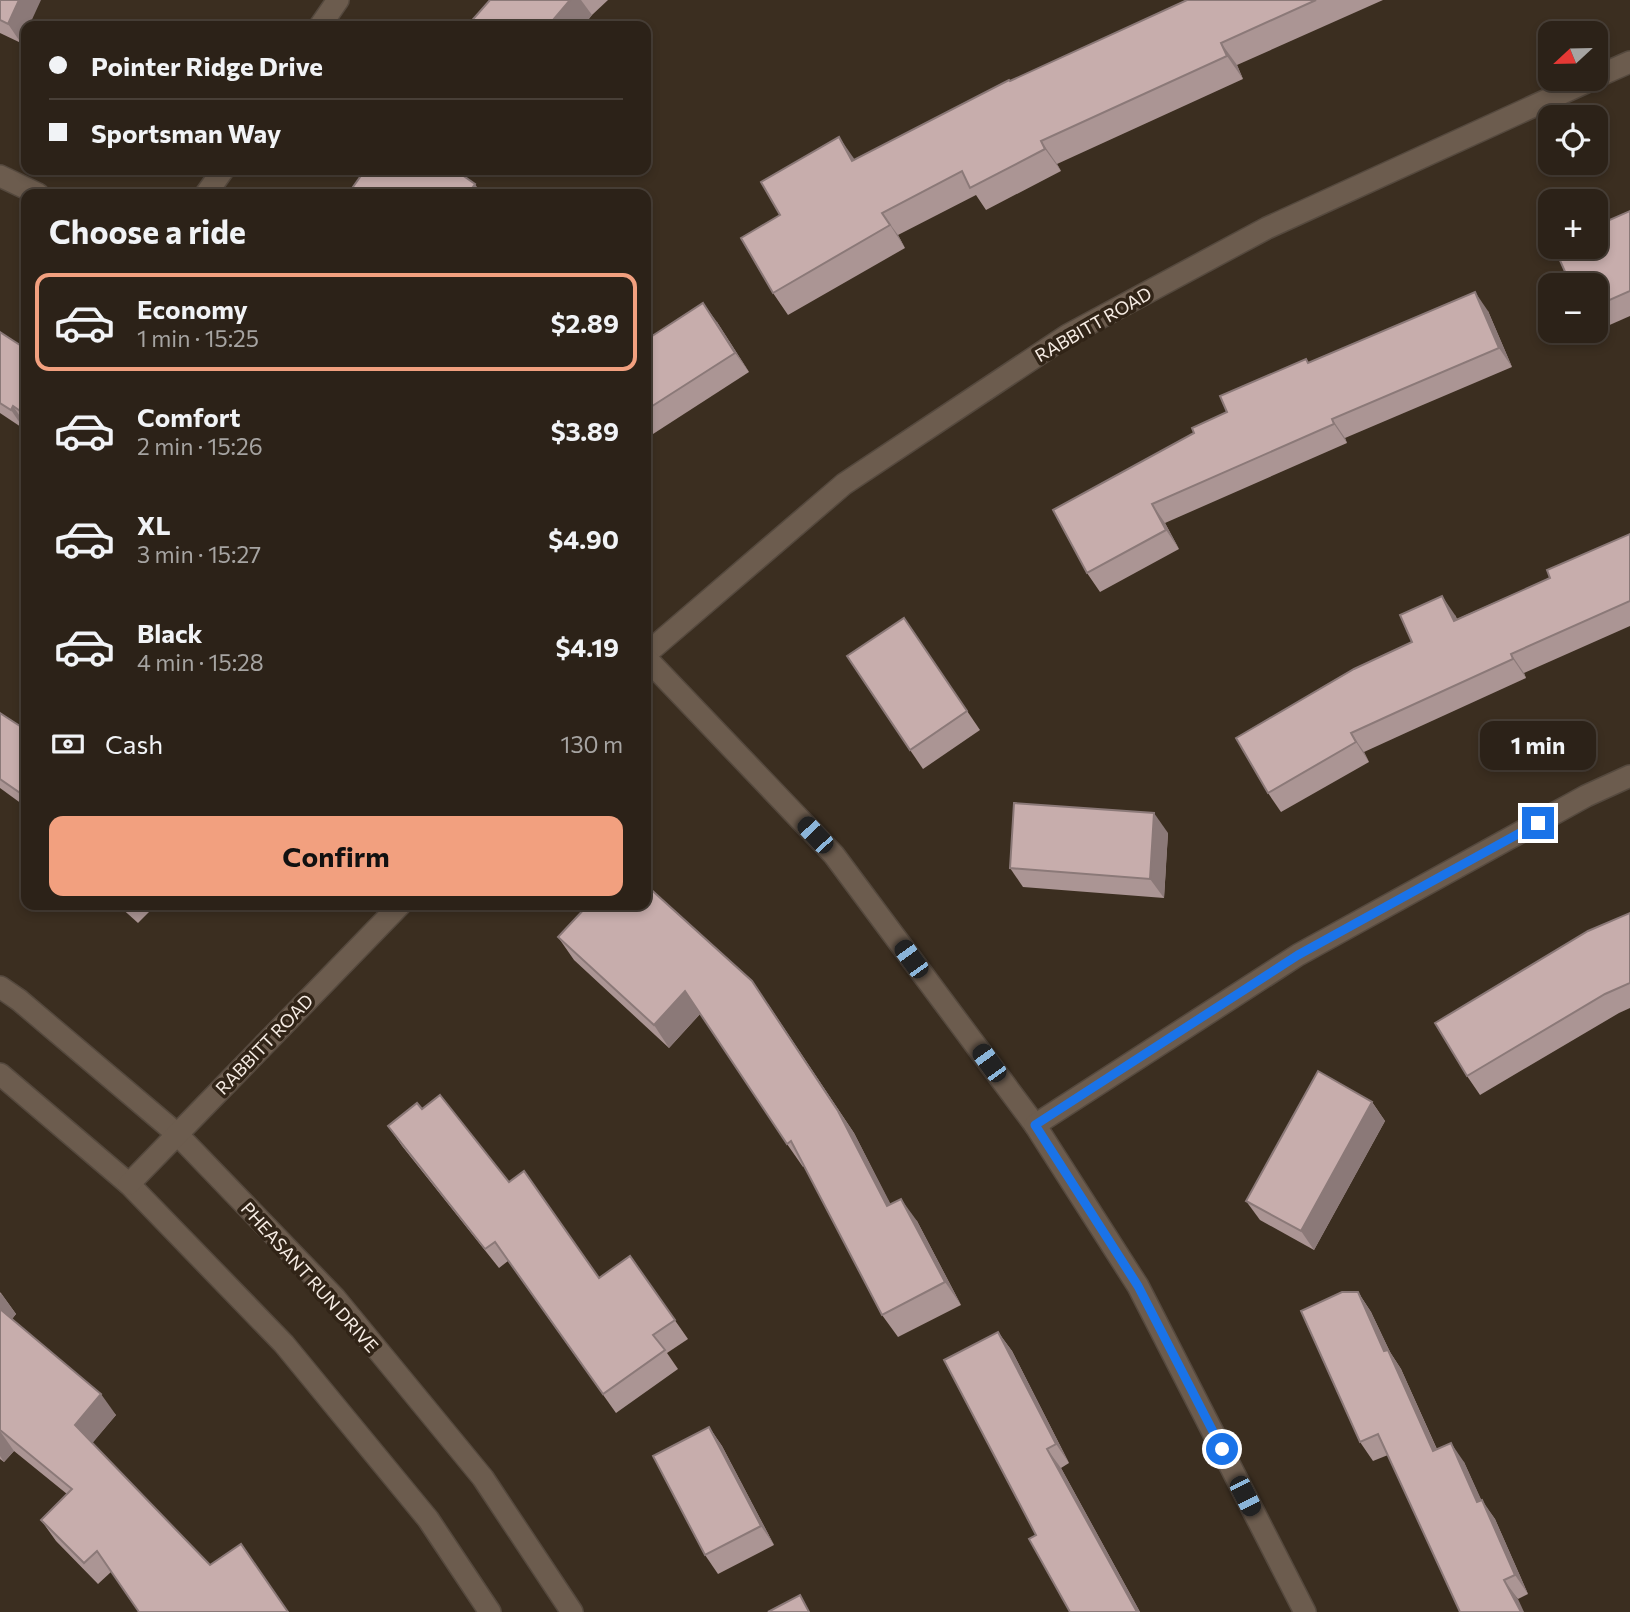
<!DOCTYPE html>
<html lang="en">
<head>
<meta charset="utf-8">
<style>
	:root { --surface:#2c2218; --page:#382f25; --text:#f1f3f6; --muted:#a6a4a2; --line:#483f37; --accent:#f2a07f }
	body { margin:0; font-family:Commissioner,sans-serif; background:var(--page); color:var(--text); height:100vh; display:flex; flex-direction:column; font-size:26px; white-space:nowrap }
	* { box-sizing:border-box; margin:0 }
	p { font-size:23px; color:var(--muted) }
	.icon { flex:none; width:38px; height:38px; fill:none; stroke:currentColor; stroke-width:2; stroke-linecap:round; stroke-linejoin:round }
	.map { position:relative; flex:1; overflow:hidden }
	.sheet { position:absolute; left:21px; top:189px; width:630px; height:721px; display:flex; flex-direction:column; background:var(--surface); border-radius:14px; box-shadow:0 4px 10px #0003,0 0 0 2px var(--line) }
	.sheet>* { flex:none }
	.banner { position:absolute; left:21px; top:21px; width:630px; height:154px; border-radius:14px; box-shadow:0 4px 10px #0003,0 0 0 2px var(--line); display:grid; align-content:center; height:154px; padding:0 28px; background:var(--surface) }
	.needle { width:46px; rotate:248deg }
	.fabs { position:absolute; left:1538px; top:21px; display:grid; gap:14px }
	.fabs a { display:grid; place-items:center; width:70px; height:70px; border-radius:14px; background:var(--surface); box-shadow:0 4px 10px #0003,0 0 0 2px var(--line); font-size:35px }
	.end { position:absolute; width:32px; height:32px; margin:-16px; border:9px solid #1a73e8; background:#fff; box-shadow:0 0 0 4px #fff }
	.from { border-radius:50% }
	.bubble { position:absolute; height:49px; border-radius:14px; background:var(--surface); box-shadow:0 4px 10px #0003,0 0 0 2px var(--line); font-size:23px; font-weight:700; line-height:49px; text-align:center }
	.car { position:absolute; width:21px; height:42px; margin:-21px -10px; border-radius:9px; box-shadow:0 0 5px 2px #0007; background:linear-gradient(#222 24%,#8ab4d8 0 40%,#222 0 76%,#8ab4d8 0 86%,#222 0) }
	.banner b { display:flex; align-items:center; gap:24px; height:66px; font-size:26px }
	.banner b+b { border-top:2px solid var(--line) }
	.banner i { width:18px; height:18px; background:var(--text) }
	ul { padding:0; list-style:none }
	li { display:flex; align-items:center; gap:21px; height:98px; margin:0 14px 10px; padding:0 14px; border:4px solid transparent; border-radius:14px }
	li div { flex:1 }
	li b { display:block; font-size:26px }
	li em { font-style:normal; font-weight:700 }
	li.selected { border-color:var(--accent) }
	li>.icon { width:63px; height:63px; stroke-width:1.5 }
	h2 { padding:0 28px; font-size:32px; line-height:84px }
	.pay { display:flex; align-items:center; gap:18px; height:77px; padding:0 28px; font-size:26px }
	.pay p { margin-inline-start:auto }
	.primary-button { display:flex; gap:14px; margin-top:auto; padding:14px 28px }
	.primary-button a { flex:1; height:80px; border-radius:14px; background:var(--accent); color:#111; font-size:28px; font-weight:700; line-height:80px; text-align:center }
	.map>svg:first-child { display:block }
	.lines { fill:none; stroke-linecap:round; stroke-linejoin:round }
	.minor-casing { stroke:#55493e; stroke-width:24 }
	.minor { stroke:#6c5c4e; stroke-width:21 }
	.wall { fill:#ab9594 }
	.shaded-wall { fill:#8b7978 }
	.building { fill:#c7adac; stroke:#8b7978; stroke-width:2 }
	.route { stroke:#1a73e8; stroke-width:9 }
	.labels { text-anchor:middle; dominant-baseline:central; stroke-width:7; stroke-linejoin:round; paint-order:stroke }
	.street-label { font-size:18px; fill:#f6ece4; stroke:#312417 }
</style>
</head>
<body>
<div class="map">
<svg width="1630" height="1612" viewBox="0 0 1630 1612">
	<rect width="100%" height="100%" fill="#3b2e20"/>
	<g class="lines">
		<g class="minor-casing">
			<g id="minor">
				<polyline points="320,26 338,0"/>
				<polyline points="1596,77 1630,62"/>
				<polyline points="0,176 38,194"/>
				<polyline points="206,194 223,170"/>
				<polyline points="646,654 844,484 1068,335 1267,228 1593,79"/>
				<polyline points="646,658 834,855 1035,1125 1138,1286 1305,1612"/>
				<polyline points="0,987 19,1000 176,1133 335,1298 483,1478 572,1612"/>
				<polyline points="0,1074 129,1184 284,1344 428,1519 490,1612"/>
				<polyline points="1035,1125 1298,955 1586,796 1630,776"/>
				<polyline points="129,1184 400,905"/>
			</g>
		</g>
		<use href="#minor" class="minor"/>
	</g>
	<g class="wall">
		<polygon points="0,0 26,26 26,33 21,43 0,33"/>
		<polygon points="490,0 608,0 592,15 583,26 467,26"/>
		<polygon points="1187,0 1383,0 1237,65 1243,79 1057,164 1061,171 986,210 976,195 898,235 905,248 788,315 773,293 780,215 855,160 1010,81"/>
		<polygon points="1630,211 1630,316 1596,331 1596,285"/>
		<polygon points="1488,311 1512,367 1345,438 1347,443 1165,523 1179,549 1100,592 1087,573 1194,433 1306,359 1309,363"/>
		<polygon points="717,322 749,372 653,434 646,424 646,340"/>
		<polygon points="0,332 26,349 26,426 24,429 0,413"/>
		<polygon points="1630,534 1630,626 1524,673 1526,678 1364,752 1369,762 1281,812 1268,793 1412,642 1455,615 1457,619 1550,578"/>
		<polygon points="904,618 980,730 923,769 910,750"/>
		<polygon points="0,713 26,730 26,807 0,788"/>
		<polygon points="1168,833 1164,898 1023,887 1010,868"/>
		<polygon points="118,905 156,905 138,923"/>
		<polygon points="1630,913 1630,1008 1619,1013 1480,1095 1467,1076"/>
		<polygon points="558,937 768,1004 854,1133 890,1204 917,1221 961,1305 898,1337 882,1315 804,1166 803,1167 787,1144 700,1014 669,1048 574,960"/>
		<polygon points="1372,1102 1385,1121 1314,1250 1260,1220 1246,1201"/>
		<polygon points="422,1109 509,1182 599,1278 630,1256 688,1339 667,1353 678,1369 616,1413 508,1261 499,1268 402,1146 388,1126"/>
		<polygon points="0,1292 16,1314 12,1319 116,1415 92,1443 210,1565 288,1612 111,1572 98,1584 56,1541 41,1520 67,1494 14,1451 4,1462 0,1459"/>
		<polygon points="1358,1292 1371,1312 1390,1352 1401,1369 1437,1449 1464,1462 1481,1500 1495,1519 1528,1594 1518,1599 1388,1455 1373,1461 1360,1442"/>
		<polygon points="998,1332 1012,1351 1069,1463 1061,1468 1140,1612 1070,1612 1036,1535"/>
		<polygon points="709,1427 722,1446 774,1545 718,1574 705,1555"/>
	</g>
	<g class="shaded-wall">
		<polygon points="19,0 41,0 29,26 26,26 26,33 21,43 8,24"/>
		<polygon points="570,0 581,0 592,15 583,26 548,26"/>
		<polygon points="1221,43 1237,65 1243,79 1227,56"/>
		<polygon points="839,137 855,160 852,161"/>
		<polygon points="1041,141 1057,164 1061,171 1045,149"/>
		<polygon points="475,184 482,194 468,194"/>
		<polygon points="882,213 898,235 905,248 890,225"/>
		<polygon points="1475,292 1488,311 1512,367 1499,348"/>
		<polygon points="703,303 717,322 749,372 735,353"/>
		<polygon points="13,406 26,425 24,429 11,410"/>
		<polygon points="1332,419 1345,438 1347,443 1334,424"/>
		<polygon points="1152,504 1165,523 1179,549 1166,530"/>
		<polygon points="1442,596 1455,615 1467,640 1454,621"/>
		<polygon points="1511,654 1524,673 1526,678 1513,659"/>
		<polygon points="1351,733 1364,752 1369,762 1356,742"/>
		<polygon points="1154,813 1168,833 1164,898 1150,879"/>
		<polygon points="752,981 854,1133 903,1228 887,1206"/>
		<polygon points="685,991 701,1013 669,1048 654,1025"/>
		<polygon points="1372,1102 1385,1121 1314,1250 1301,1231"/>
		<polygon points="901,1199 917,1221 961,1305 945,1282"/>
		<polygon points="1358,1292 1371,1312 1390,1352 1401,1369 1446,1470 1433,1451 1384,1351"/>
		<polygon points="1,1293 16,1314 8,1324 0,1313 0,1295"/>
		<polygon points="998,1332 1012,1351 1069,1463 1056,1444"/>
		<polygon points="101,1394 116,1415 90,1446 75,1425"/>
		<polygon points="709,1427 722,1446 774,1545 761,1526"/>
		<polygon points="0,1431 14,1451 4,1462 0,1456"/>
		<polygon points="1451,1443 1464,1462 1491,1521 1477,1502"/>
		<polygon points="1047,1449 1061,1468 1140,1612 1137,1612"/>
		<polygon points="1482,1500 1495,1519 1528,1594 1515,1575"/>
		<polygon points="1504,1580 1518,1599 1524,1612 1521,1612"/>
	</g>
	<g class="building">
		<polygon points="0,0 19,0 8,24 0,20"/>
		<polygon points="490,0 570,0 548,26 467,26"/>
		<polygon points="1187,0 1316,0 1221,43 1227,56 1041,141 1045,149 970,188 962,171 882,213 890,225 773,293 741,238 780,215 761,182 839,137 852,161 1009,80 1010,81"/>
		<polygon points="365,170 455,170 475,184 468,194 348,194"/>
		<polygon points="1630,211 1630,291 1596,306 1596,285 1571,285 1554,247 1596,247 1596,226"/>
		<polygon points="1475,292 1499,348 1332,419 1334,424 1152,504 1166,530 1087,573 1053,510 1194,433 1192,428 1227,412 1220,396 1306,359 1308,363"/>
		<polygon points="703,303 735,353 646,410 646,340"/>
		<polygon points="0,332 26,349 26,415 13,406 11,410 0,403"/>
		<polygon points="1630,534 1630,601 1511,654 1513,659 1351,733 1356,742 1268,793 1236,738 1354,669 1412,642 1400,615 1442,596 1454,621 1550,578 1547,570"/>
		<polygon points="904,618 967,711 910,750 847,656"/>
		<polygon points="0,713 26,730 26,797 0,779"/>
		<polygon points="1014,803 1154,813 1150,879 1010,868"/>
		<polygon points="646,885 752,981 838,1111 887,1206 901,1199 945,1282 882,1315 791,1141 787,1144 685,991 654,1025 558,937 588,905 646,905"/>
		<polygon points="1630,913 1630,983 1605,994 1467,1076 1435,1023 1588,931"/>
		<polygon points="1318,1071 1372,1102 1301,1231 1246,1201"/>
		<polygon points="440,1095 509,1182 524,1171 599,1278 630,1256 675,1320 653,1335 665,1350 603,1394 495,1242 485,1249 388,1126 417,1103 422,1109"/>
		<polygon points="1342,1292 1358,1292 1384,1351 1388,1350 1433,1451 1451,1443 1477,1502 1482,1500 1515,1575 1504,1580 1521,1612 1460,1612 1378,1434 1360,1442 1301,1311"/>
		<polygon points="0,1309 101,1394 75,1425 210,1565 241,1544 288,1612 139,1612 97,1551 84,1563 41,1520 72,1489 0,1430"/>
		<polygon points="998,1332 1056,1444 1047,1449 1137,1612 1070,1612 1029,1539 1036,1535 944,1360"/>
		<polygon points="709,1427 761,1526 705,1555 653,1456"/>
		<polygon points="800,1595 809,1612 768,1612"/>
	</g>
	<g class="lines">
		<polyline class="route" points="1222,1449 1138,1286 1035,1125 1298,955 1538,823"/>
	</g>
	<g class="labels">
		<g class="street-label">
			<text transform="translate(1093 324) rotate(-30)">RABBITT ROAD</text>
			<text transform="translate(264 1044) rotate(-46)">RABBITT ROAD</text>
			<text transform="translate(310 1277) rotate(48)">PHEASANT RUN DRIVE</text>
		</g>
	</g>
</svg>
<div class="fabs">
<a><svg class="needle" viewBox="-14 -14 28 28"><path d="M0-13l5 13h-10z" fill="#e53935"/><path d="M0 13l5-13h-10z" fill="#a6a4a2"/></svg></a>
<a><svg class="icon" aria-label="locate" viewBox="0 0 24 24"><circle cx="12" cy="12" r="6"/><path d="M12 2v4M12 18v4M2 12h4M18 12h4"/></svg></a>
<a>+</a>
<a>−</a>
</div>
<i class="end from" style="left:1222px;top:1449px"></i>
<i class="end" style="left:1538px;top:823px"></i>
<div class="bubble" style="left:1480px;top:721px;width:116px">1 min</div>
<i class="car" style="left:815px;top:835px;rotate:317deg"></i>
<i class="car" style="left:911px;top:959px;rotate:324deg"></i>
<i class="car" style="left:989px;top:1063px;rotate:324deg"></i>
<i class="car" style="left:1245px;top:1496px;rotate:153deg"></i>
<div class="banner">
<b><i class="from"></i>Pointer Ridge Drive</b>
<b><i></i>Sportsman Way</b>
</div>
<section class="sheet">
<h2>Choose a ride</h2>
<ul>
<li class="selected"><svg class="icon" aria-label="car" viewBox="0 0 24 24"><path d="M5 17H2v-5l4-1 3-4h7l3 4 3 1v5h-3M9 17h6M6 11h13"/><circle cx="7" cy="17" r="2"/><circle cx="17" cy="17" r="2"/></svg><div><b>Economy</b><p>1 min · 15:25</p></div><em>$2.89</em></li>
<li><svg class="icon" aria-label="car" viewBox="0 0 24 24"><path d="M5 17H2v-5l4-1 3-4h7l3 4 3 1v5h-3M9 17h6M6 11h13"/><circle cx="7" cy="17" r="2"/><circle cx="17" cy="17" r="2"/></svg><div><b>Comfort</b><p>2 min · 15:26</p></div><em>$3.89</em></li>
<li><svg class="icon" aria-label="car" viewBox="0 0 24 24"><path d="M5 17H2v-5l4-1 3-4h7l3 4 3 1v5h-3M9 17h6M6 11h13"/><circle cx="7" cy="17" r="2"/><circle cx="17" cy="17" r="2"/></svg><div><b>XL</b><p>3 min · 15:27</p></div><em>$4.90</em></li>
<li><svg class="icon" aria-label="car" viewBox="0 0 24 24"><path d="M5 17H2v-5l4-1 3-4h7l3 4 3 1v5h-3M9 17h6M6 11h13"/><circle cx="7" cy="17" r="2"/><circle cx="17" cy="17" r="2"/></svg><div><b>Black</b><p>4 min · 15:28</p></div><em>$4.19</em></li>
</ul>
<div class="pay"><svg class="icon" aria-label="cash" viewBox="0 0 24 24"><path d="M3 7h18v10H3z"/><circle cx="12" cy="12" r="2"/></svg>Cash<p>130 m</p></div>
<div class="primary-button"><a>Confirm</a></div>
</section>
</div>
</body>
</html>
